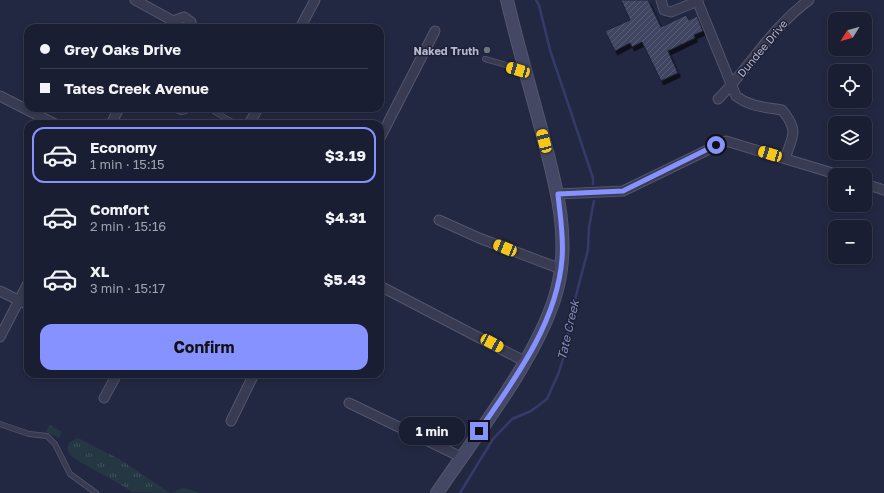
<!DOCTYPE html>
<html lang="en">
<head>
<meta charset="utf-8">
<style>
	:root { --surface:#1a1e32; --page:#272b3e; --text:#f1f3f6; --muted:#9fa2ac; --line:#383c4d; --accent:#8692ff }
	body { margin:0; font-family:"Golos Text",sans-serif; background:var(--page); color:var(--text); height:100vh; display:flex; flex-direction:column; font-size:15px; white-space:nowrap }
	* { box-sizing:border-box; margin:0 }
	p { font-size:13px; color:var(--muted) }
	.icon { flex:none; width:22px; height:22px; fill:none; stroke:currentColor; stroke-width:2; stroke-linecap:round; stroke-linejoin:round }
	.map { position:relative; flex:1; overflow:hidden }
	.drawer { position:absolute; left:24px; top:120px; width:360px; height:258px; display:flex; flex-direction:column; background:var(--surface); border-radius:12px; box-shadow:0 2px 6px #0003,0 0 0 1px var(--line) }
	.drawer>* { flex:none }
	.top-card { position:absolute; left:24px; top:24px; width:360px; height:88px; border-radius:12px; box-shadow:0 2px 6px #0003,0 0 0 1px var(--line); display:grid; align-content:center; height:88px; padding:0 16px; background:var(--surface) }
	.needle { width:26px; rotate:233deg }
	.tools { position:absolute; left:828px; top:12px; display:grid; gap:8px }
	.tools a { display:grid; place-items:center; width:44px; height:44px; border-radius:8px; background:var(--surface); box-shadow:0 2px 6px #0003,0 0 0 1px var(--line); font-size:20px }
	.end { position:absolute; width:18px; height:18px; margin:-9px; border:5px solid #8692ff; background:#111; box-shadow:0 0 0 2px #111 }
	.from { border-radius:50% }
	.bubble { position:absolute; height:28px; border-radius:12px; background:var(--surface); box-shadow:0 2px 6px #0003,0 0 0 1px var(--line); font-size:13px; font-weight:700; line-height:28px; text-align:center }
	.car { position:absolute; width:12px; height:24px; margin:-12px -6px; border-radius:5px; box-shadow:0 0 3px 1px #0007; background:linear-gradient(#f5c518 24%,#345 0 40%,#f5c518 0 76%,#345 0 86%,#f5c518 0) }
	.top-card b { display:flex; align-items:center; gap:14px; height:38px; font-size:15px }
	.top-card b+b { border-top:1px solid var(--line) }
	.top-card i { width:10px; height:10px; background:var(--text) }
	ul { padding:7px 0 0; list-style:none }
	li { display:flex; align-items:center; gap:12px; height:56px; margin:0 8px 6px; padding:0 8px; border:2px solid transparent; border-radius:12px }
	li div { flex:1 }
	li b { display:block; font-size:15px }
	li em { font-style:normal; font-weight:700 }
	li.active { border-color:var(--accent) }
	li>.icon { width:36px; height:36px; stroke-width:1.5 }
	.cta { display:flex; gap:8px; margin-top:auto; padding:8px 16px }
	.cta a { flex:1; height:46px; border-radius:12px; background:var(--accent); color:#111; font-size:16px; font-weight:700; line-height:46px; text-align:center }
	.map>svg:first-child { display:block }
	.grass { fill:url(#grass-tufts) }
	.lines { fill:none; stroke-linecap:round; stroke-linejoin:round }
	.stream { stroke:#343b68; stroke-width:2.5 }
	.building { fill:url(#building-hatch); stroke:#1f2238; filter:url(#shadow) }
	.lane-casing { stroke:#53566c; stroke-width:6 }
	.street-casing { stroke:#53566c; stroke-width:11 }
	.secondary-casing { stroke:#53566c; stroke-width:14 }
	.lane { stroke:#383b51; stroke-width:4.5 }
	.street { stroke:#383b51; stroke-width:9 }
	.secondary { stroke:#454864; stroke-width:12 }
	.route { stroke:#8692ff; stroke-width:5 }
	.worship-dot { fill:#6b7280; stroke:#1d2036; stroke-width:1.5 }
	.labels { text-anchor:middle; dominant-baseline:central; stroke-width:3; stroke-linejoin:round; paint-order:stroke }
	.street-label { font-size:11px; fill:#b4b7cc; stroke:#1d2036 }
	.poi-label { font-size:11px; font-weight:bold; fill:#b4b7cc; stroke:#1d2036; text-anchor:end }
	.water-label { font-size:12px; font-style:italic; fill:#818ab9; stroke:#1d2036 }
</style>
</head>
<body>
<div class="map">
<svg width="884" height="493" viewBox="0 0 884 493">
	<defs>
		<pattern id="grass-tufts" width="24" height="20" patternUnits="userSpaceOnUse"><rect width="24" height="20" fill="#253742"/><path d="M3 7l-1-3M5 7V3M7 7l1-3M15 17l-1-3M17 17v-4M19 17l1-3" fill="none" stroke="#42525c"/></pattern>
		<pattern id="building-hatch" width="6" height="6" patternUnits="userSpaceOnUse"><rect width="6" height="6" fill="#3f4462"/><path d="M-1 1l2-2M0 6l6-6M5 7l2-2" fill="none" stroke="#585d77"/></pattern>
		<filter id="shadow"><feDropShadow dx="2.5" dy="4" stdDeviation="0" flood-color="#0009"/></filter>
	</defs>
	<rect width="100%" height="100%" fill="#232842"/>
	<g class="grass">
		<polygon points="49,425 62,432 59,438 46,432"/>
		<polygon points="78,438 119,459 170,493 132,492 118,483 80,462 70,455 67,448 70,442"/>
		<polygon points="185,488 199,493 172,493 180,489"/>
	</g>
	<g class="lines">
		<g class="stream">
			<polyline points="536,0 539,5 550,50 593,178 593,184"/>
			<polyline points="460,493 493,439 512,419 531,411 547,399 559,372 567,346 570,318 588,250 589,227 594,201"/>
		</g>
	</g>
	<polygon class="building" points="621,0 648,0 661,27 686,15 689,20 697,16 703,31 694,35 695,38 668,51 678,73 661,81 642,42 632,47 630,43 615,51 605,31 630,20"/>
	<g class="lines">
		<g class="lane-casing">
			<g id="lane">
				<polyline points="485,59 524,70"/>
				<polyline points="171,108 181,112 186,111 188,108"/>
				<polyline points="211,108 215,112 236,124"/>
				<polyline points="0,424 29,434 47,436 55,444 70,474 96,493"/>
			</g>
		</g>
		<g class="street-casing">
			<g id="street">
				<polyline points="135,0 175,22"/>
				<polyline points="661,0 664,10 671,12 698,1"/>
				<path d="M697,0L736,96C750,107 765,107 782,110C799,130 793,136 785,158"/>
				<polyline points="174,27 176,20 184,17 191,22 192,28"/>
				<polyline points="300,28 315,0"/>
				<polyline points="0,96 55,124"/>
				<path d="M718,99C751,66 770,29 809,0"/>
				<polyline points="111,124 119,108"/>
				<polyline points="249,124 258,108"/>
				<polyline points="380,138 435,31"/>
				<polyline points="865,184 884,190"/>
				<polyline points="558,194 623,191 726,141 839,175"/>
				<polyline points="439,220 479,238 561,269"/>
				<polyline points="380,286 524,361"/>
				<polyline points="0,291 28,305"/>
				<polyline points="0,337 28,283"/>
				<polyline points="104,398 117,374"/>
				<polyline points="349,403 461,457"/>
				<polyline points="231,421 254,374"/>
			</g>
		</g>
		<g class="secondary-casing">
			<path id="secondary" d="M437,493C476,435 534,363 555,297C573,240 555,181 540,125C529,84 517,42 507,0"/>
		</g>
		<use href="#lane" class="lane"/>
		<use href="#street" class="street"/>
		<use href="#secondary" class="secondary"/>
	</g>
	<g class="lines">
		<path class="route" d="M479,431C514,380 557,323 562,259C564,237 560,216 558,194L623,191L716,145"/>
	</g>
	<circle class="worship-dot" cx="487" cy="50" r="4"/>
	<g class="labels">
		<g class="street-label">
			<text transform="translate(762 48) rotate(-50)">Dundee Drive</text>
		</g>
		<g class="poi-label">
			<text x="479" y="50">Naked Truth</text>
		</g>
		<g class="water-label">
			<text transform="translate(568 330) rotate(-77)">Tate Creek</text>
		</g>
	</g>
</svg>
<div class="tools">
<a><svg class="needle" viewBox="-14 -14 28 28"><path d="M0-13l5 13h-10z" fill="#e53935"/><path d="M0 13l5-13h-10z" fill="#9fa2ac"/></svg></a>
<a><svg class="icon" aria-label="locate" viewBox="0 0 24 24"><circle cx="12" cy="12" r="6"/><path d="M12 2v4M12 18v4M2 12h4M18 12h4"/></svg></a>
<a><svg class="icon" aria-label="layers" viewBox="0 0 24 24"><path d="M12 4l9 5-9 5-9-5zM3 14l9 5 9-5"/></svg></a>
<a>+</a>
<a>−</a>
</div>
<i class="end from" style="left:716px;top:145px"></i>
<i class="end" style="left:479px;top:431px"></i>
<div class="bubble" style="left:399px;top:417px;width:66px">1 min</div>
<i class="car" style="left:518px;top:70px;rotate:286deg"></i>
<i class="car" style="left:544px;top:141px;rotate:345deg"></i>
<i class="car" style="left:770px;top:154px;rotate:287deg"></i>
<i class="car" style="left:505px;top:248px;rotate:292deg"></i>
<i class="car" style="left:492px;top:343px;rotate:118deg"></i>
<div class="top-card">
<b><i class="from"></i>Grey Oaks Drive</b>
<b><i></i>Tates Creek Avenue</b>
</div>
<section class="drawer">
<ul>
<li class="active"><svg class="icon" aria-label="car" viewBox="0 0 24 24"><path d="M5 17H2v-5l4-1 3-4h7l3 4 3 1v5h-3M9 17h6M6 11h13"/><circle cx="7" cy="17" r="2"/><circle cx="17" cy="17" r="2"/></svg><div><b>Economy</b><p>1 min · 15:15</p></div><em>$3.19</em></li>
<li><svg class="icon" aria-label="car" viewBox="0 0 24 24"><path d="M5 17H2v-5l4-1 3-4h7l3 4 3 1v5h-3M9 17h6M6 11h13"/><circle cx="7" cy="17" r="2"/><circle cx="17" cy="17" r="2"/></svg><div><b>Comfort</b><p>2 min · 15:16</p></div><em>$4.31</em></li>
<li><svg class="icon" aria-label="car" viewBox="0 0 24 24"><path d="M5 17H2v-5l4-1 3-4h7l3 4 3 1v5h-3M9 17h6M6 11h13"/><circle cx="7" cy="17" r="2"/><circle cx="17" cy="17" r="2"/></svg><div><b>XL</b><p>3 min · 15:17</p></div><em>$5.43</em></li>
</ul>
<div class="cta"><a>Confirm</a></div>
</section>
</div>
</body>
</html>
